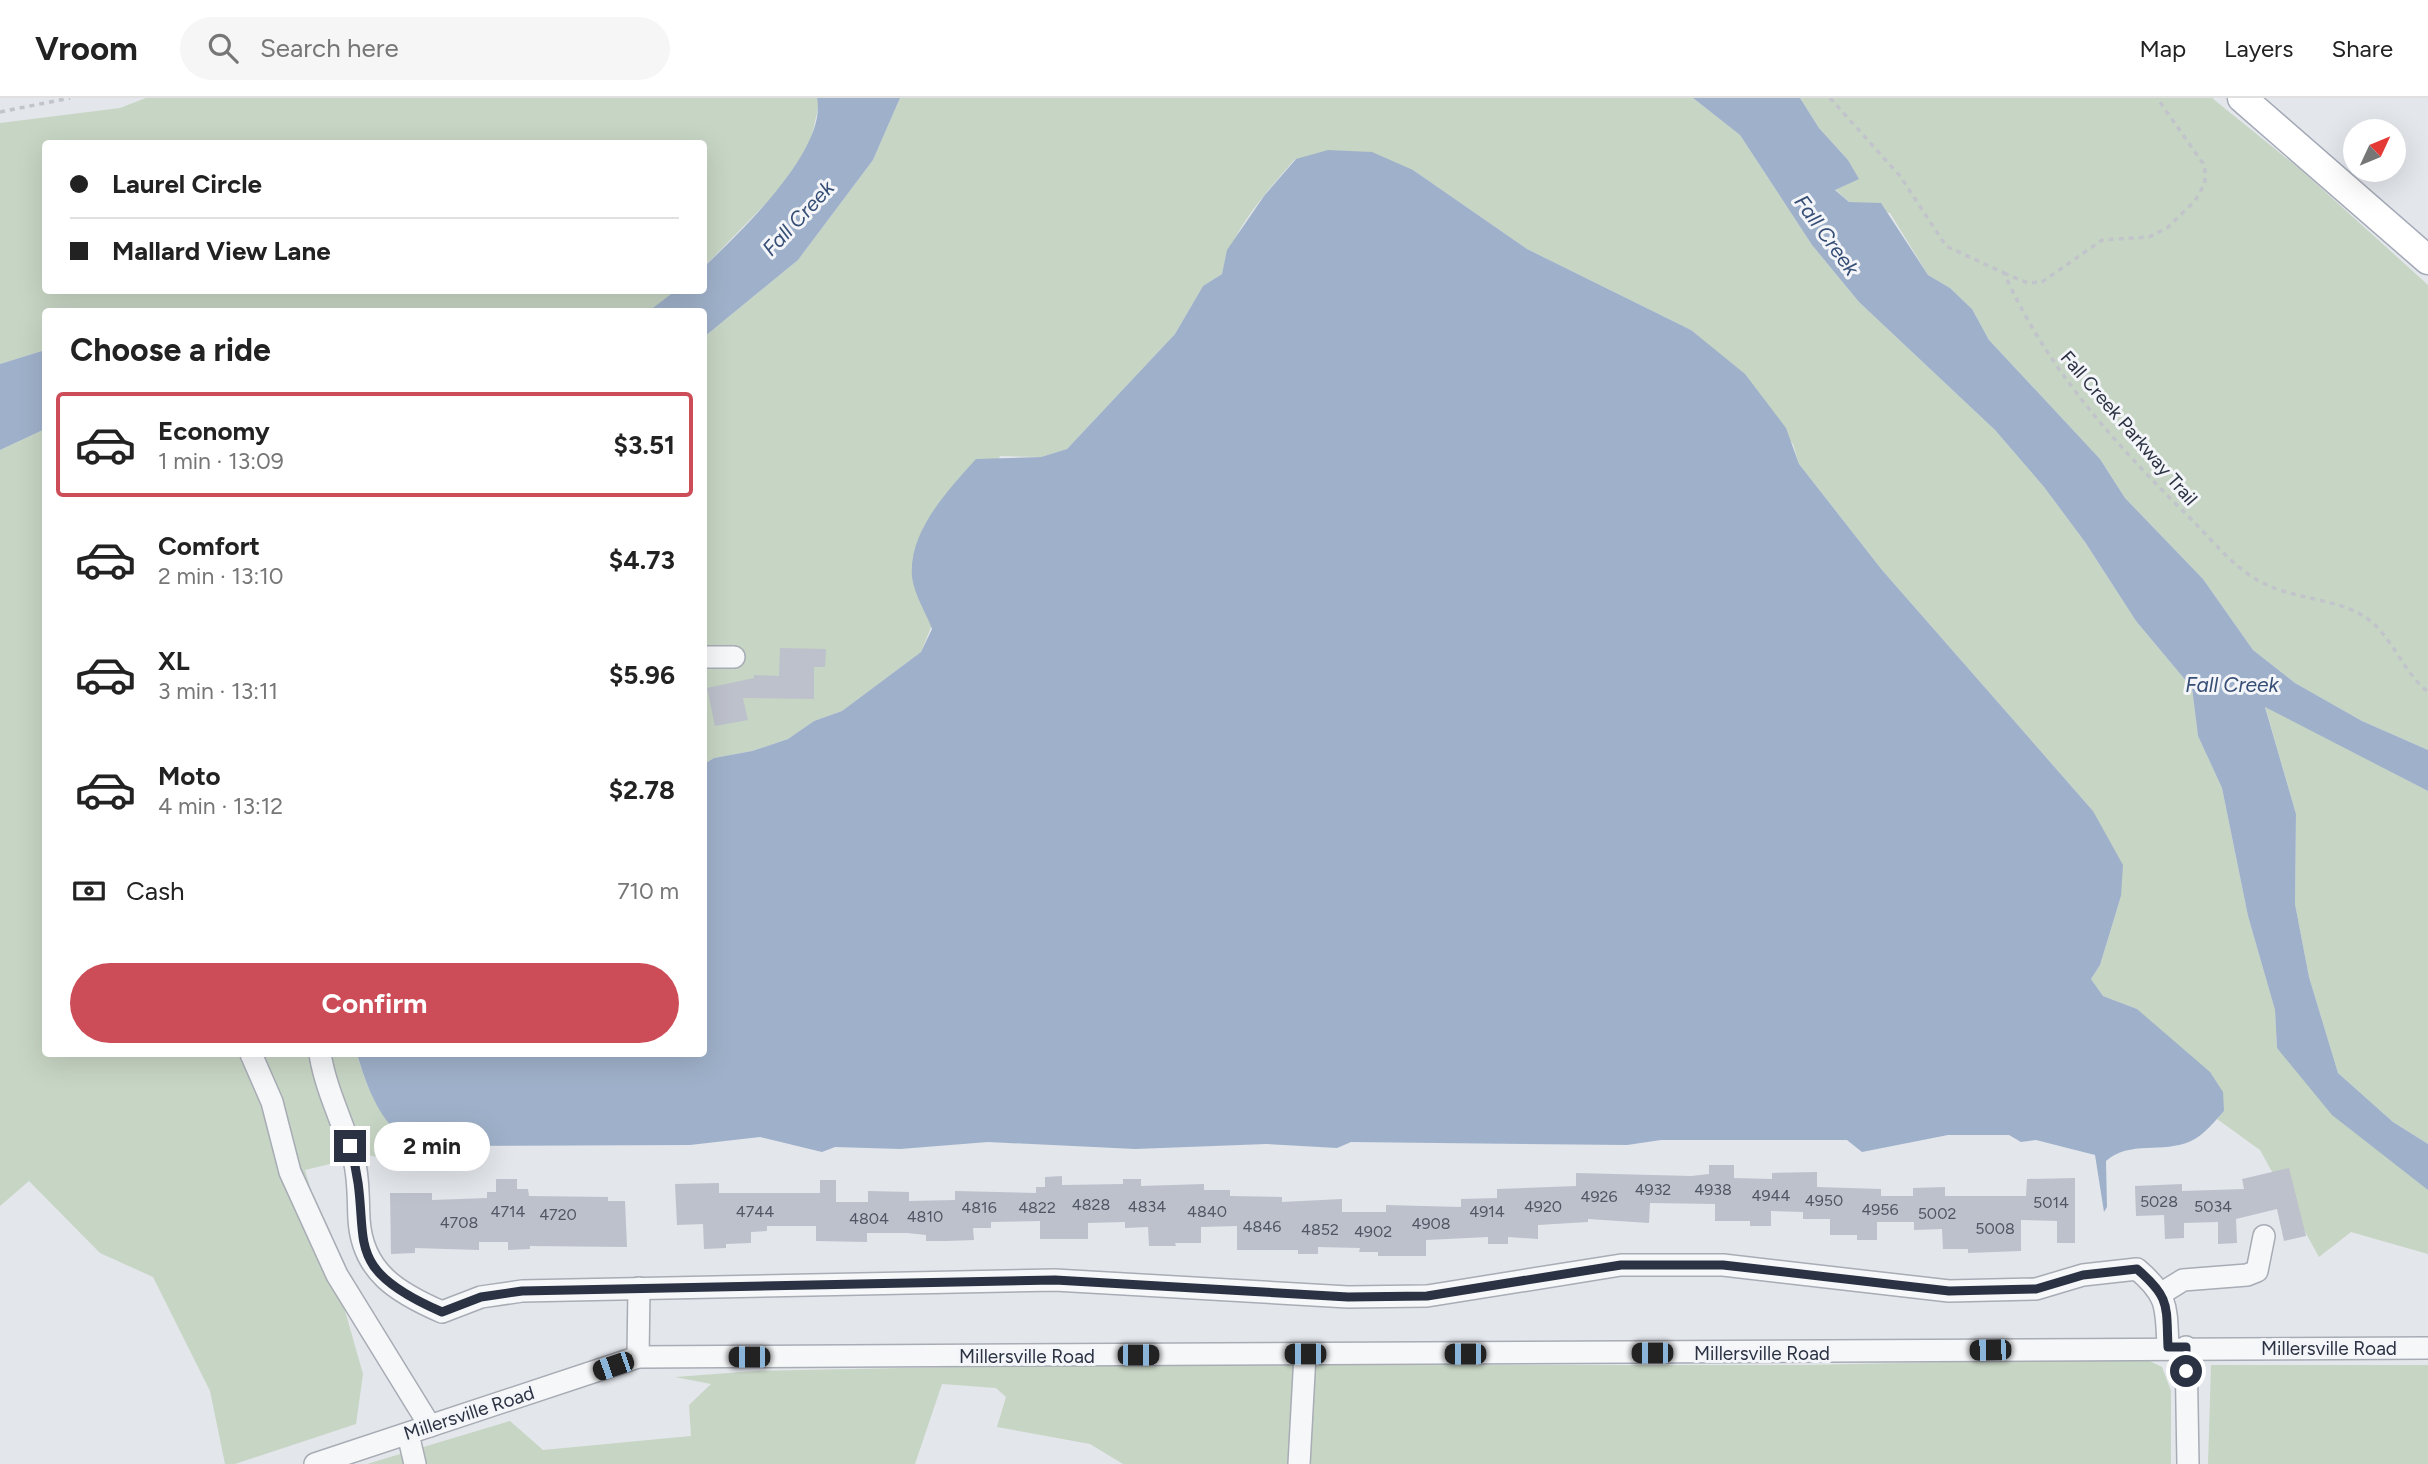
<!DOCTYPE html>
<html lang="en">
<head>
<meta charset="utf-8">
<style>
	:root { --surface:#fff; --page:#f6f6f6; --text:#222; --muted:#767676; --line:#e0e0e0; --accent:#cc4c57 }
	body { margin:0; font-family:Figtree,sans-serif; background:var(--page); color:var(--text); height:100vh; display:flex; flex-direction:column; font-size:26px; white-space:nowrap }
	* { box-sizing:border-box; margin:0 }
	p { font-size:23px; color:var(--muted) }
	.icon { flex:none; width:38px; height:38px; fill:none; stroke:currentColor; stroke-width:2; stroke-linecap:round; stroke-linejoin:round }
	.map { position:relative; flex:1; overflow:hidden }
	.details { position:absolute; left:42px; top:210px; width:665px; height:749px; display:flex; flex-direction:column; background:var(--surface); border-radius:7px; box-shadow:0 7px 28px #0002 }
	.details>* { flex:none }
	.hud { position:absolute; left:42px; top:42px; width:665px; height:154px; border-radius:7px; box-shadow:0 7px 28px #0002; display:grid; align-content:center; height:154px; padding:0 28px; background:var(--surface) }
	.needle { width:46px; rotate:46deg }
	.fabs { position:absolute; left:2343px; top:21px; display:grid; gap:14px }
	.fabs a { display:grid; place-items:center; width:63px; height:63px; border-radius:50%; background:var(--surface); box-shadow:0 7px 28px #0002; font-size:35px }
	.end { position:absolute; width:32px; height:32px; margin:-16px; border:9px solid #2b3243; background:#fff; box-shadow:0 0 0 4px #fff }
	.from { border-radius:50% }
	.bubble { position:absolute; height:49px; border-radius:24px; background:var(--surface); box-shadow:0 7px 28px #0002; font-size:23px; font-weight:700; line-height:49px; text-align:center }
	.car { position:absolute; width:21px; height:42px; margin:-21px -10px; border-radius:9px; box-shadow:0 0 5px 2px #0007; background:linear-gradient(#222 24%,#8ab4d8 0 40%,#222 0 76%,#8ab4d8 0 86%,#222 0) }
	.hud b { display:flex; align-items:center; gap:24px; height:66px; font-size:26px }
	.hud b+b { border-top:2px solid var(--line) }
	.hud i { width:18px; height:18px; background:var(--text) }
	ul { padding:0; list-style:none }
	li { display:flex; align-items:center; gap:21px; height:105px; margin:0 14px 10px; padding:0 14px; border:4px solid transparent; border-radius:7px }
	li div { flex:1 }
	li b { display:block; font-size:26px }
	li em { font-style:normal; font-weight:700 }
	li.selected { border-color:var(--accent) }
	li>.icon { width:63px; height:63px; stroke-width:1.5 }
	h2 { padding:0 28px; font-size:32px; line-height:84px }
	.pay { display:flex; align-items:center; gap:18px; height:77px; padding:0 28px; font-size:26px }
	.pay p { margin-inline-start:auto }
	.cta { display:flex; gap:14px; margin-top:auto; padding:14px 28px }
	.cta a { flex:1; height:80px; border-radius:42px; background:var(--accent); color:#fff; font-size:28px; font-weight:700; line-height:80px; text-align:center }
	header { display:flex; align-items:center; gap:42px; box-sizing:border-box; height:98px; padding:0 35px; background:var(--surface); border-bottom:2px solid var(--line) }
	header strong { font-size:33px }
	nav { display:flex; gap:38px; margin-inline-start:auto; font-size:24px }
	.search { width:490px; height:63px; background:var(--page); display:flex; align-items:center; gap:18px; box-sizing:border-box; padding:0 24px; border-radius:38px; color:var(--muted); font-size:26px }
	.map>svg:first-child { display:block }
	.green { fill:#c7d5c4 }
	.water { fill:#9fb1ca }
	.building { fill:#bdc1cb }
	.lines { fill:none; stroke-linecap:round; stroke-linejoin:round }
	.minor-casing { stroke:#a8acb5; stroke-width:24 }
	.major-casing { stroke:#a3a9b6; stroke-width:31 }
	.path { stroke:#c1c4ca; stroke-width:3.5; stroke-dasharray:5 5; stroke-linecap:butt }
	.minor { stroke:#f6f7f9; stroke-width:21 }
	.major { stroke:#fff; stroke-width:28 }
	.route { stroke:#2b3243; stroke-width:9 }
	.labels { text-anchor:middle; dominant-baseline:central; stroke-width:6; stroke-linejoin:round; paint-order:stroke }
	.number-label { font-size:16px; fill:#505665 }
	.street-label { font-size:19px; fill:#2b3243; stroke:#f3f5f8 }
	.water-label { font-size:21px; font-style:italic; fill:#364e76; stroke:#f3f5f8 }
</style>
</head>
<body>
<header>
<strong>Vroom</strong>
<div class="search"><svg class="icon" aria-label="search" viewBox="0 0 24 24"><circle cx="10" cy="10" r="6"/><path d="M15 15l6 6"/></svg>Search here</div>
<nav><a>Map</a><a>Layers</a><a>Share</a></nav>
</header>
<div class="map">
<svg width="2428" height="1366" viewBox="0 0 2428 1366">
	<rect width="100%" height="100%" fill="#e3e6eb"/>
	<g class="green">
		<polygon points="146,0 817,0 819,6 810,46 777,94 704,169 704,46 46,46 46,192 675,193 649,214 46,214 45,252 0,266 0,25 120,10"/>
		<path d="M900,0H1693L1740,37L1812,147L1859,204L1995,332L2044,389L2085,444L2136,523L2192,590L2198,638L2222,690L2248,818L2275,912L2277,950L2428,1092V1156L2351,1134L2319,1159L2260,1052L2217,1021L2224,1013L2137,911L2103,898L2091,881L2100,867L2121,798L2093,713L1882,472L1799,366L1793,346L1691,232L1527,151L1413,72L1295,61C1265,96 1232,131 1222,176L1203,188L1175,236L1067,351L1041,359L1000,358L921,554L842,613L814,623L788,641L752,653L714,660L704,666V239L798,162L873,62Z"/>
		<polygon points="1800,0 2212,0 2301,72 2428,187 2428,652 2362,623 2295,585 2253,552 2203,481 2125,400 2100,361 1989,242 1972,211 1950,190 1928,177 1890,115 1849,104 1835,91 1858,81 1848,62 1819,30"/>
		<path d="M45,331L46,956H357C368,996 381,1018 414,1044L411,1065L367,1057L305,1072L363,1276L356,1326L235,1366H225L210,1293L153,1179L100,1155L29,1083L0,1108V352Z"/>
		<polygon points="2265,608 2428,693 2428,1046 2393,1024 2338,975 2309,879 2295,806 2296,716"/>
		<polygon points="2143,1260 2162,1269 2171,1293 2171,1366 1123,1366 1090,1346 997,1329 1006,1299 996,1290 942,1286 915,1366 367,1366 510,1323 543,1352 691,1338 689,1307 711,1286 675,1279 755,1273 1060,1267 1804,1267"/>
		<polygon points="2211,1267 2428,1267 2428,1366 2208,1366"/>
	</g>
	<g class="water">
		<path d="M817,0H900L873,62L798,162L704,239V214L649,213L675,193L704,192V169C738,136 828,52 817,0Z"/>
		<polygon points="1693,0 1800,0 1819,30 1848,62 1859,81 1835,92 1849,104 1881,105 1928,177 1950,190 1972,211 1989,242 2100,361 2125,400 2203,481 2253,552 2295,585 2362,623 2428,652 2428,693 2265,609 2296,716 2295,806 2309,879 2338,975 2393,1024 2428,1046 2428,1092 2332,1017 2277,950 2275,912 2248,818 2222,690 2198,638 2192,590 2136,523 2085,444 2044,389 1995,332 1859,204 1812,147 1740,37"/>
		<path d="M1328,52L1372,54L1413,72L1527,151L1691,232L1745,276L1786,330L1799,366L1882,472L2093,713L2123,767L2121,798L2100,867L2091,881L2103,898L2137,911L2210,974L2223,994L2224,1013C2215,1023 2204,1037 2191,1043C2163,1056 2129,1042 2106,1063L2107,1109L2104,1114L2095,1057L2036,1042L2021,1044L2009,1037H1948L1862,1054L1847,1042H1661L1627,1047L1351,1044L1337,1050L1266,1046L1135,1051L988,1044L900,1051L835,1049L822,1054L760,1039L690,1047L443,1048C434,1047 424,1047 416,1045C382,1034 366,986 357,956H704V666L714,660L752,653L788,641L814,623L842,613L921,554L932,531C926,515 914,496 912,479C908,434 948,392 976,361L1041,359L1067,351L1175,236L1203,188L1222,176L1227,152L1264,98L1296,61Z"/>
		<polygon points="45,252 45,331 0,352 0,266"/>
	</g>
	<g class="building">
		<polygon points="780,550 826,551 825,569 814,569 814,601 743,600 748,622 715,628 707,590 754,580 754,577 779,578"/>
		<polygon points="1709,1067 1734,1067 1734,1080 1772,1081 1772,1075 1817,1074 1817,1089 1881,1091 1881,1098 1913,1098 1913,1090 1945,1089 1945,1098 2026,1098 2027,1081 2075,1080 2075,1145 2057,1145 2057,1123 2021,1122 2021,1153 1968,1155 1968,1151 1943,1151 1942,1131 1914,1132 1914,1124 1877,1124 1877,1142 1857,1142 1857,1137 1830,1137 1830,1121 1803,1121 1803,1114 1771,1113 1771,1128 1750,1128 1750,1123 1715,1123 1715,1106 1650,1105 1649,1125 1588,1121 1588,1124 1538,1127 1538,1141 1508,1139 1508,1146 1488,1146 1488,1139 1426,1142 1426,1158 1378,1158 1378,1154 1359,1154 1360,1150 1318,1149 1318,1156 1298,1156 1298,1152 1237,1152 1237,1128 1201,1129 1201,1145 1175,1145 1176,1148 1149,1148 1148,1129 1125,1130 1125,1124 1088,1125 1088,1141 1040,1141 1040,1123 991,1124 991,1130 973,1130 974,1142 946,1143 926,1143 926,1137 907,1135 867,1135 867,1144 816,1143 816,1128 767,1128 767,1133 751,1134 751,1145 726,1146 726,1150 704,1151 703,1126 677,1127 675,1086 719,1085 719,1095 820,1095 820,1082 836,1082 836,1104 868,1104 868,1093 909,1094 909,1103 955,1102 955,1093 1036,1095 1036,1089 1045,1089 1045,1079 1062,1078 1062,1087 1123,1086 1123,1081 1141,1081 1141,1088 1204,1086 1204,1092 1230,1092 1230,1098 1282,1099 1282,1104 1342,1101 1342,1114 1386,1114 1386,1107 1461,1109 1461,1101 1497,1100 1497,1091 1576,1088 1576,1075 1691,1078 1709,1076"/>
		<polygon points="2289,1070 2306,1138 2284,1143 2277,1111 2236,1121 2237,1145 2218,1146 2218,1124 2184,1125 2184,1140 2165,1141 2164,1117 2136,1118 2135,1088 2182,1086 2182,1093 2244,1091 2242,1081"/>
		<polygon points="496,1081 517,1081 517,1091 528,1091 529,1098 608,1099 608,1103 625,1103 627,1149 530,1148 530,1151 508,1152 508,1144 479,1144 479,1152 415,1150 415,1155 391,1156 390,1095 432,1095 432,1102 487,1100 487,1094 496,1094"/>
	</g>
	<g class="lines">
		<g class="minor-casing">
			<g id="minor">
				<polyline points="704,559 734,559"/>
				<polyline points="251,956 272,1004 290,1074 337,1177 430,1328"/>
				<path d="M320,956C326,993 344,1026 354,1062C359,1081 358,1102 359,1121C362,1174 398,1195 442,1214L481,1199L522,1193L1055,1182L1348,1199L1427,1198L1621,1167H1723L1949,1193L2036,1191L2083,1177L2137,1171C2169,1198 2166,1210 2168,1249"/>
				<polyline points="2162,1195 2183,1182 2247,1177 2257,1173 2264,1138"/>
				<polyline points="2186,1249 2188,1366"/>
				<polyline points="638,1259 639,1190"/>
				<polyline points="408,1336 415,1366"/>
				<polyline points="315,1366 638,1259 2428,1250"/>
				<polyline points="1299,1366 1305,1257"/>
			</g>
		</g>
		<g class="major-casing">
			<polyline id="major" points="2242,0 2428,162"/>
		</g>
		<g class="path">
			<path d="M1830,0L1900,78L1946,148L2004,175C2048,273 2117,348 2192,422C2211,441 2231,466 2254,480C2290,503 2336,498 2368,521C2393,540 2403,574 2428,594"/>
			<polyline points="0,14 70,0"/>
			<polyline points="2004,175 2028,185 2042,184 2102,142 2149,139 2167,130 2195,103 2205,85 2205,68 2157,0"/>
		</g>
		<use href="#minor" class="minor"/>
		<use href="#major" class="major"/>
	</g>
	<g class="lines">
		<path class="route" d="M350,1048C377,1138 331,1166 442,1214L481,1199L522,1193L1055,1182L1348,1199L1427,1198L1621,1167H1723L1949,1193L2036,1191L2083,1177L2137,1171C2171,1200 2166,1208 2168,1249H2186V1273"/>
	</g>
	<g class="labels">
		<g class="number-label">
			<text x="1653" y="1091">4932</text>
			<text x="1713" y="1091">4938</text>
			<text x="1771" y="1097">4944</text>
			<text x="1599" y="1098">4926</text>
			<text x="1824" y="1102">4950</text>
			<text x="2159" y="1103">5028</text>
			<text x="2051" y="1104">5014</text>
			<text x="1091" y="1106">4828</text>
			<text x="1147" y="1108">4834</text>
			<text x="1543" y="1108">4920</text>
			<text x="2213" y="1108">5034</text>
			<text x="979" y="1109">4816</text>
			<text x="1037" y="1109">4822</text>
			<text x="1880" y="1111">4956</text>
			<text x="508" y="1113">4714</text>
			<text x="755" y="1113">4744</text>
			<text x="1207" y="1113">4840</text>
			<text x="1487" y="1113">4914</text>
			<text x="1937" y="1115">5002</text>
			<text x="558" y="1116">4720</text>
			<text x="925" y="1118">4810</text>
			<text x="869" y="1120">4804</text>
			<text x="459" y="1124">4708</text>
			<text x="1431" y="1125">4908</text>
			<text x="1262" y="1128">4846</text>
			<text x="1995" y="1130">5008</text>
			<text x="1320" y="1131">4852</text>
			<text x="1373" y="1133">4902</text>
		</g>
		<g class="street-label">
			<text transform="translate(2129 330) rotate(49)">Fall Creek Parkway Trail</text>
			<text x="2329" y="1250">Millersville Road</text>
			<text x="1762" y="1255">Millersville Road</text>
			<text x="1027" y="1258">Millersville Road</text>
			<text transform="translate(469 1315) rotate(-18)">Millersville Road</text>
		</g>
		<g class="water-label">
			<text transform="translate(798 120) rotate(-47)">Fall Creek</text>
			<text transform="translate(1827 137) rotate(54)">Fall Creek</text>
			<text x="2232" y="586">Fall Creek</text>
		</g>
	</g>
</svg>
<div class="fabs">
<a><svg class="needle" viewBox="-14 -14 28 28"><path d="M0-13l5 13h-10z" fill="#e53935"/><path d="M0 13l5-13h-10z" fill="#767676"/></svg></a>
</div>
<i class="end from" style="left:2186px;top:1273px"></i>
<i class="end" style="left:350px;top:1048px"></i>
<div class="bubble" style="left:374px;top:1024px;width:116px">2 min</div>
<i class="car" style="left:1990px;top:1252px;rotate:269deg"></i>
<i class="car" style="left:1652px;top:1255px;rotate:270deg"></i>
<i class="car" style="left:1305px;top:1256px;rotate:270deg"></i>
<i class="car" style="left:1465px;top:1256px;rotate:270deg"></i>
<i class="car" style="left:1138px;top:1257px;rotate:90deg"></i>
<i class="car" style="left:749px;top:1259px;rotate:270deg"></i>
<i class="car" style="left:613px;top:1268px;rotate:251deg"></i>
<div class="hud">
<b><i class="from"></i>Laurel Circle</b>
<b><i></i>Mallard View Lane</b>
</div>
<section class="details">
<h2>Choose a ride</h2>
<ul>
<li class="selected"><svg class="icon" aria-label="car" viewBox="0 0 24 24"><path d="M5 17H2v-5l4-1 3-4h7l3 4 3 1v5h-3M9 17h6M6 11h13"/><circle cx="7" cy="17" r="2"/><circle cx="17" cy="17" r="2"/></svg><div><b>Economy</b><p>1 min · 13:09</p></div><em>$3.51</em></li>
<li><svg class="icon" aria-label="car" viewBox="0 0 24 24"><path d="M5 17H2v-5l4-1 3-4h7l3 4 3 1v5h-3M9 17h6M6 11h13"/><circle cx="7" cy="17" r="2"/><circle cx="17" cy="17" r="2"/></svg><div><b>Comfort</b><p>2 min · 13:10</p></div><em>$4.73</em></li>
<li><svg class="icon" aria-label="car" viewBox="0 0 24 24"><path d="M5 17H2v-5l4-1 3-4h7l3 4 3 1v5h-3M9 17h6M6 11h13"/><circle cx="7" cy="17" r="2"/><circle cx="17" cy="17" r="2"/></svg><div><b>XL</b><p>3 min · 13:11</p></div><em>$5.96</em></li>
<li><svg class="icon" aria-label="car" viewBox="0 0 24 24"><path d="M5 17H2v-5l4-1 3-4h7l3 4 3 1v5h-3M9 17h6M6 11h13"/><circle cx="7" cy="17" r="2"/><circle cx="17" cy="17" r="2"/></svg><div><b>Moto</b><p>4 min · 13:12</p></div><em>$2.78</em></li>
</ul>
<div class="pay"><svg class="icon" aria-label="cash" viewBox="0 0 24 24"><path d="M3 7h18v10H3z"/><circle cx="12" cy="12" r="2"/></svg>Cash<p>710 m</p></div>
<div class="cta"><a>Confirm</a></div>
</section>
</div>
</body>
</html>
